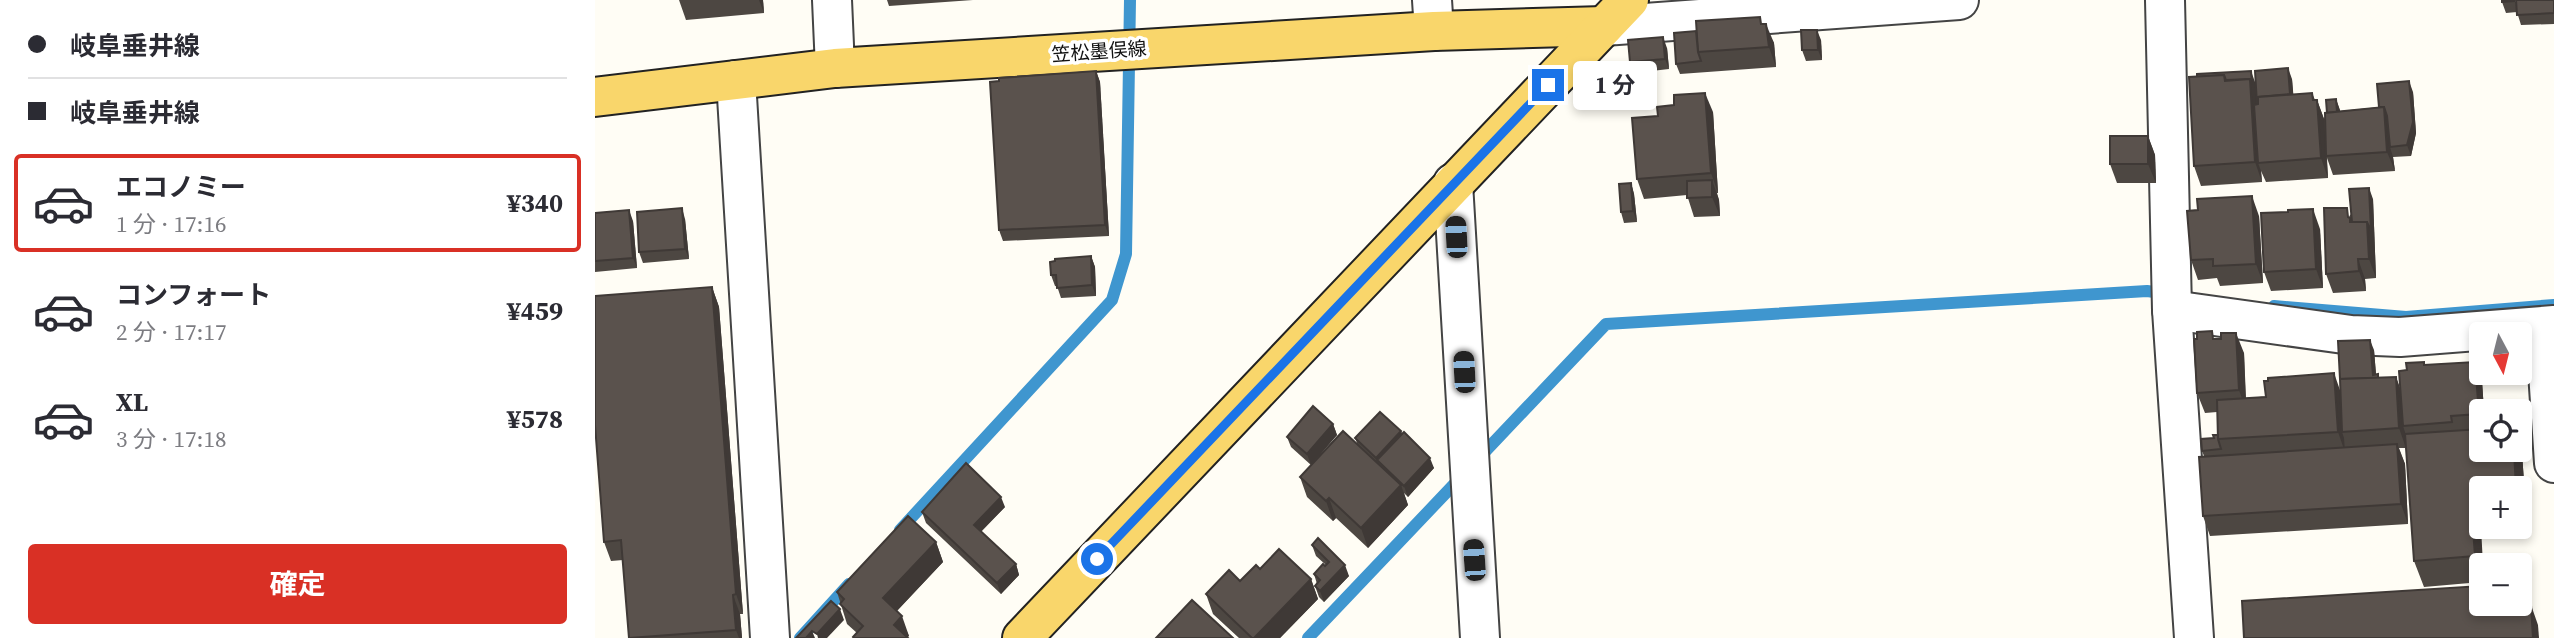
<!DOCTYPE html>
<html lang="ja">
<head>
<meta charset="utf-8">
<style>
	:root { --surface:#fff; --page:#f2f2f3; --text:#2b2b33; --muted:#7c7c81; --line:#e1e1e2; --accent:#d93025 }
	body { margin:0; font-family:"Source Serif 4","Noto Sans JP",serif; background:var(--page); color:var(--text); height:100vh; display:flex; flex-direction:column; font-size:26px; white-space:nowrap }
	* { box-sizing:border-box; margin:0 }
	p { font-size:23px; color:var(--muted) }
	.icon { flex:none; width:38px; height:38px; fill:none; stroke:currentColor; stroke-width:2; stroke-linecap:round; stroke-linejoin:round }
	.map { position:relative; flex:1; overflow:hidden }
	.panel { display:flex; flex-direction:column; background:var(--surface); width:595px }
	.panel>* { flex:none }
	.banner { display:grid; align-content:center; height:154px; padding:0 28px; background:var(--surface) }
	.needle { width:46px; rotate:173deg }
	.buttons { position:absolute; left:1874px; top:322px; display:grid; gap:14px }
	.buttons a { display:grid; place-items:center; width:63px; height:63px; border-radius:7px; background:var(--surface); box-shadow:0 4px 10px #0003; font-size:35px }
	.end { position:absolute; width:32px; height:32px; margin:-16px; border:9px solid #1a73e8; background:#fff; box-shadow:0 0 0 4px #fff }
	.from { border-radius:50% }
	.bubble { position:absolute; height:49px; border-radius:7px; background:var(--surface); box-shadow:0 4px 10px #0003; font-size:23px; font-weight:700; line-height:49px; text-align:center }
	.car { position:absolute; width:21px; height:42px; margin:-21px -10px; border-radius:9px; box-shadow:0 0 5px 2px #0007; background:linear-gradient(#222 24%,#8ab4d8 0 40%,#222 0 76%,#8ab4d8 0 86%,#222 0) }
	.banner b { display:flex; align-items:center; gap:24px; height:66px; font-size:26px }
	.banner b+b { border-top:2px solid var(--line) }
	.banner i { width:18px; height:18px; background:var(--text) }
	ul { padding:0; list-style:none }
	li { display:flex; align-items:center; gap:21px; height:98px; margin:0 14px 10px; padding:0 14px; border:4px solid transparent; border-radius:7px }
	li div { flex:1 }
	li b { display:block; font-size:26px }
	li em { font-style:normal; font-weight:700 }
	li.on { border-color:var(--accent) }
	li>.icon { width:63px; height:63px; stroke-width:1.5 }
	.action { display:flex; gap:14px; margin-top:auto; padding:14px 28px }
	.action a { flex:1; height:80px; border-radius:7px; background:var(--accent); color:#fff; font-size:28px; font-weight:700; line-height:80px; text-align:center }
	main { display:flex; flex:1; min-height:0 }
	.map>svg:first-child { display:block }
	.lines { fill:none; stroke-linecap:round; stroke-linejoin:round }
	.stream { stroke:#3f96cf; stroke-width:12 }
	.minor-casing { stroke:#444; stroke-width:42 }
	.major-casing { stroke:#222; stroke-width:42 }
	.minor { stroke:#fff; stroke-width:38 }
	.major { stroke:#f9d66b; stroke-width:38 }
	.wall { fill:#4d4742 }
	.shaded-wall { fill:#3f3936 }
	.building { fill:#5a524d; stroke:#3f3936; stroke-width:2 }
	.route { stroke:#1a73e8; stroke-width:9 }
	.labels { text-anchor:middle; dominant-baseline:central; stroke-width:7; stroke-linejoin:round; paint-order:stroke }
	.street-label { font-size:19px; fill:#111; stroke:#fff }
</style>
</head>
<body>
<main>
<section class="panel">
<div class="banner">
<b><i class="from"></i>岐阜垂井線</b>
<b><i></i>岐阜垂井線</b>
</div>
<ul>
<li class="on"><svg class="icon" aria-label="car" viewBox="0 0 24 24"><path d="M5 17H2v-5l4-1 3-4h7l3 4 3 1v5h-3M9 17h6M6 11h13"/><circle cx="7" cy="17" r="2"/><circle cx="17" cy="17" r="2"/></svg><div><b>エコノミー</b><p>1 分 · 17:16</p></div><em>¥340</em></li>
<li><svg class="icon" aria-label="car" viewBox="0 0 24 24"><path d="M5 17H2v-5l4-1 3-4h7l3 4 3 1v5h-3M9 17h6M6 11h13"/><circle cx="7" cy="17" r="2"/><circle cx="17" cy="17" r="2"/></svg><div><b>コンフォート</b><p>2 分 · 17:17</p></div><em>¥459</em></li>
<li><svg class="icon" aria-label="car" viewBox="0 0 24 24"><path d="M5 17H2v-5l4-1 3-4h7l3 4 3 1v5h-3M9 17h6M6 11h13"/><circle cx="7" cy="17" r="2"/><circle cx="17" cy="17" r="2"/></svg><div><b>XL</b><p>3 分 · 17:18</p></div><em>¥578</em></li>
</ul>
<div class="action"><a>確定</a></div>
</section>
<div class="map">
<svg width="1959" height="638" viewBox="0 0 1959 638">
	<rect width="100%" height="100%" fill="#fffdf5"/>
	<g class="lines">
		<g class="stream">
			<polyline points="1679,306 1811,317 1959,305"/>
			<polyline points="882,460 1011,324 1552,291 1574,294"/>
			<polyline points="305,530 517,300 531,254 535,0"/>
			<polyline points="205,638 254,584"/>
			<polyline points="713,638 867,476"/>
		</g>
		<g class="minor-casing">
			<g id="minor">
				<polyline points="237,0 240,68"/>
				<polyline points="837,0 839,31"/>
				<polyline points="1570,0 1577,310 1599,638"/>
				<polyline points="1009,26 1364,0"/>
				<polyline points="141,80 175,638"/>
				<polyline points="858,183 885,638"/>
				<polyline points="1577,310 1756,335 1805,337 1959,325"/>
				<polyline points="1950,326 1959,463"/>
			</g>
		</g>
		<g class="major-casing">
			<g id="major">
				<polyline points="0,97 240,68 839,31 1009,26"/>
				<polyline points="427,638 1034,0"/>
			</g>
		</g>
		<use href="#minor" class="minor"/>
		<use href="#major" class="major"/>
	</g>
	<g class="wall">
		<polygon points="84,0 168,0 169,13 91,20"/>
		<polygon points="292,0 378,0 294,6"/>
		<polygon points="1959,0 1959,24 1926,25 1922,12 1911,13 1907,2"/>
		<polygon points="1168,24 1179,43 1181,67 1085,74 1081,64 1079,33"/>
		<polygon points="1226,40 1227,60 1211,61 1207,50"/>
		<polygon points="1072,48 1074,69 1039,73 1035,62"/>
		<polygon points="501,71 505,82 514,236 408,241 404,230"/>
		<polygon points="1697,79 1698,94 1722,100 1729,119 1732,113 1741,99 1745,111 1784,107 1818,92 1821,133 1816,156 1798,157 1800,171 1738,175 1732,158 1733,178 1671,182 1666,171 1667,182 1606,186 1599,166 1660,82 1662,98"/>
		<polygon points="1118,112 1123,193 1122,193 1124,200 1125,216 1099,217 1092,195 1049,199 1042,179"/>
		<polygon points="1553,136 1560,155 1561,183 1522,183 1515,164"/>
		<polygon points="1036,183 1039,194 1042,222 1029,223 1026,212"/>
		<polygon points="1778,199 1781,278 1770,279 1771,291 1738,293 1731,274 1755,215"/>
		<polygon points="0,213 38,221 42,268 0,272"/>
		<polygon points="1664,216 1668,283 1625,286 1622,278 1603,280 1596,260"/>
		<polygon points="90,219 94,259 48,263 44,252"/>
		<polygon points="1725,229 1728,288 1676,291 1669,272"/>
		<polygon points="496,256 500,267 501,296 466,298 462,286 460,286 456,275 460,261"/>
		<polygon points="117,287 124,307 148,614 145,614 147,638 34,638 28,560 16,561 9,542"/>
		<polygon points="1620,339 1649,353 1651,398 1745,391 1779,350 1781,375 1783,374 1784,378 1801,377 1805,389 1812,370 1829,365 1887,381 1889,411 1886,411 1886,450 1925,450 1925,448 1927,453 1932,525 1925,525 1925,488 1886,488 1886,527 1897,527 1886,527 1886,582 1829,587 1819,561 1810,432 1811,448 1804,448 1810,464 1813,524 1615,536 1608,516 1609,456 1607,451 1623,435 1622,412 1610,413 1602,393"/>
		<polygon points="1886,343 1886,373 1905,373 1906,382 1888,383 1884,372"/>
		<polygon points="738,424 742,435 716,465 696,447 692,437"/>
		<polygon points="806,431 807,434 839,468 813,497 809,493 813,505 773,548 741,518 738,521 712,497 705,477 762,443 760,438"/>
		<polygon points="410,507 386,532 421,564 424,575 406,594 331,523 327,512"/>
		<polygon points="341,542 348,562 302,611 314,636 262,633 252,624 242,592"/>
		<polygon points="717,545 754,576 729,602 724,597 720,586 722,584 719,574 731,565 721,556"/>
		<polygon points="665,569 716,579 723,599 685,638 644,638 618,614 611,594 645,581"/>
	</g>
	<g class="shaded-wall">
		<polygon points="164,0 168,0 169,13"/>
		<polygon points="1171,24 1179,43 1181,67 1174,47"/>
		<polygon points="1222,30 1226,40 1227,60 1223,50"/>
		<polygon points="1068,37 1072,48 1074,69 1070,59"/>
		<polygon points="1693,68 1697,79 1700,113 1696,102"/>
		<polygon points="501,71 505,82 514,236 510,225"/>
		<polygon points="1656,71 1660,82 1661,95 1662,99 1663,163 1666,171 1667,182 1660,162 1655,79"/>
		<polygon points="1814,81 1818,92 1821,133 1816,156 1812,145"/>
		<polygon points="1110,93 1118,112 1123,193 1116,173"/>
		<polygon points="1717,93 1723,107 1722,100 1729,119 1733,178 1726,158"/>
		<polygon points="1741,99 1745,110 1746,125 1742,115"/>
		<polygon points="1789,107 1796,126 1795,147 1798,157 1800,171 1792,152"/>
		<polygon points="1553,136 1560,155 1561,183 1553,164"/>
		<polygon points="1117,180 1124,200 1125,216 1117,197"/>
		<polygon points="1036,183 1039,194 1042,222 1038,211"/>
		<polygon points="1774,188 1778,199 1781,278 1774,259 1772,222"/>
		<polygon points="1657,196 1664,216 1668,283 1661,264"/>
		<polygon points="87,208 90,219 94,259 90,249"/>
		<polygon points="1718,209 1725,229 1728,288 1721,269"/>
		<polygon points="34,210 38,221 42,268 38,258"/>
		<polygon points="496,256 500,267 501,296 497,285"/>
		<polygon points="1763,259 1770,279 1771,291 1764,271"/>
		<polygon points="117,287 124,307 148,614 141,594"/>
		<polygon points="1641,333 1649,353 1651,410 1644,390"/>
		<polygon points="1775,340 1779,350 1782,386 1778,375"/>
		<polygon points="1880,362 1887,381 1889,411 1886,411 1886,421 1884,414"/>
		<polygon points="1739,373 1746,393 1747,432 1749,438 1750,452 1743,432"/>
		<polygon points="1801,377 1808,396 1808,426 1810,432 1811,448 1804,428"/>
		<polygon points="738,424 742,435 716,465 712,454"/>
		<polygon points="806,431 810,442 782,461 781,458"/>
		<polygon points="1802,444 1810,464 1813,524 1806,504"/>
		<polygon points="1925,448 1927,453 1932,525 1925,506 1925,488 1921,488 1919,450 1925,450"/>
		<polygon points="835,458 839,468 813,497 809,486"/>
		<polygon points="806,485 813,505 773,548 766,528"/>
		<polygon points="406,497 410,507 382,535 379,525"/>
		<polygon points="734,498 741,518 738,521 731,501"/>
		<polygon points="1876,501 1886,527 1888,565 1886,565 1886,574 1880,556"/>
		<polygon points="341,542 348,562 295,618 288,598"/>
		<polygon points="421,564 424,575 406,594 402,583"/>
		<polygon points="750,565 754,576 729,602 725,591"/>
		<polygon points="716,579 723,599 685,638 659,638"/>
		<polygon points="1927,584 1935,604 1936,625 1929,605"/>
		<polygon points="138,595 145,614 147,638 144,638 141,630"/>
		<polygon points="1936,605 1943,625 1944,638 1938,638"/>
		<polygon points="245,609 249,620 232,638 223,638 222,634"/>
		<polygon points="307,616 314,636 312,638 299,625"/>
		<polygon points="217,631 220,638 211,638"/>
	</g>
	<g class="building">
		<polygon points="1907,0 1919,0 1919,1 1907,2"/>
		<polygon points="1921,0 1959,0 1959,13 1922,15"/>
		<polygon points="1165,17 1166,24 1171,24 1174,47 1103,52 1101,21"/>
		<polygon points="1206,30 1222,30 1223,50 1207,50"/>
		<polygon points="1101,31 1103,52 1106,61 1081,64 1079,33"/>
		<polygon points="1068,37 1070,59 1035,62 1033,40"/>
		<polygon points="1693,68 1695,94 1663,97 1662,104 1660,71"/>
		<polygon points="501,71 510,225 404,230 395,82 404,81 404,78"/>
		<polygon points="1656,71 1657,84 1655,79 1631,80 1629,75 1602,77 1602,74"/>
		<polygon points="1629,75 1630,81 1655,79 1660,162 1599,166 1594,77"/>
		<polygon points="1814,81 1818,122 1812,145 1795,147 1792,116 1789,107 1784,107 1782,84"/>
		<polygon points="1110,93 1116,173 1042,179 1037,118 1063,116 1062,107 1079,105 1079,95"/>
		<polygon points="1717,93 1718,100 1722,100 1726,158 1663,163 1659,105 1663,104 1663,97"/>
		<polygon points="1741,99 1742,112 1732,113 1731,100"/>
		<polygon points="1789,107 1792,152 1731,156 1730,113"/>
		<rect x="1515" y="136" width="38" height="28"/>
		<polygon points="1117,180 1117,197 1092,198 1092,181"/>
		<polygon points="1036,183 1038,211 1026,212 1024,184"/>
		<polygon points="1774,188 1776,231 1772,222 1757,222 1754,189"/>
		<polygon points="1657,196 1661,264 1618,266 1618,259 1596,260 1592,211 1603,210 1602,199"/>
		<polygon points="87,208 90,249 44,252 42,212"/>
		<polygon points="1729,208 1752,208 1753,217 1755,218 1755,222 1772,222 1774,259 1763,259 1764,271 1731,274"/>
		<polygon points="1718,209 1721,269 1669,272 1666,213 1693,212 1693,210"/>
		<polygon points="34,210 38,258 0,261 0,213"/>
		<polygon points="496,256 497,285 462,288 461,275 456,275 455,262 460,261 460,259"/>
		<polygon points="117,287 141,594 138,595 141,630 34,638 26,540 9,542 0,425 0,296"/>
		<polygon points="1617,331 1618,339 1626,339 1626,333 1641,333 1644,390 1602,393 1599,339 1602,339 1602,332"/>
		<polygon points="1775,340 1778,375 1783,374 1783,378 1745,379 1743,341"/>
		<polygon points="1886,343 1886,372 1884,372 1883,344"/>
		<polygon points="1829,362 1829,365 1880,362 1884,414 1856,416 1857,422 1808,426 1804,371 1812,370 1811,363"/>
		<polygon points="1739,373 1743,432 1623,439 1622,400 1671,397 1669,381 1673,381 1673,378"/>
		<polygon points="1801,377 1804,428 1747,432 1745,379"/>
		<polygon points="718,406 738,424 712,454 692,437"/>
		<polygon points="785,412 806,431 781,458 760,438"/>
		<polygon points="1886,429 1886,450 1919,450 1921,488 1886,488 1886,501 1876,501 1880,556 1819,561 1810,434"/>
		<polygon points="748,431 806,485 766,528 734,498 731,501 705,477"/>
		<polygon points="809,432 835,458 809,486 782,460"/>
		<polygon points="1618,435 1623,435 1623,439 1626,449 1607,451 1606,439 1619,438"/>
		<polygon points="1802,444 1806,504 1608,516 1604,457"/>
		<polygon points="371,463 406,497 379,525 421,564 402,583 327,512"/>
		<polygon points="313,516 341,542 288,598 307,616 299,625 313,638 259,638 258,637 268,626 245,604 249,599 242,592"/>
		<polygon points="723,538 750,565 725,591 720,586 725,580 719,574 728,564 730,566 734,562 717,545"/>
		<polygon points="684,549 716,579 659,638 657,638 611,594 634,570 645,581 661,565 665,569"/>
		<polygon points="1925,584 1927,584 1929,605 1936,605 1938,638 1649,638 1647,601 1886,586 1886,604 1925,604"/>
		<polygon points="597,600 638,638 561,638"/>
		<polygon points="236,601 245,609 222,634 217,631 211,638 201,638"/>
	</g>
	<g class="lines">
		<polyline class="route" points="502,559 953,85"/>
	</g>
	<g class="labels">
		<g class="street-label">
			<text transform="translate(504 51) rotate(-4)">笠松墨俣線</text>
		</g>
	</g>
</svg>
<div class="buttons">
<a><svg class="needle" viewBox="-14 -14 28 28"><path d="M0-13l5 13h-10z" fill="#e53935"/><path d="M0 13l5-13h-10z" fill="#7c7c81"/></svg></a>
<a><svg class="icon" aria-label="locate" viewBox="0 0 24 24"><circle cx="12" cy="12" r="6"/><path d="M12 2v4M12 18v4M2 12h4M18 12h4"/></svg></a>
<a>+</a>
<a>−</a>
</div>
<i class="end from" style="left:502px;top:559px"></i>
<i class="end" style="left:953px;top:85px"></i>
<div class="bubble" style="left:978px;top:61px;width:84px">1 分</div>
<i class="car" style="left:861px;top:237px;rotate:357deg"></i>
<i class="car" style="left:869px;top:372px;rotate:357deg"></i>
<i class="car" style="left:879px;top:560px;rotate:356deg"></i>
</div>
</main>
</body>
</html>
